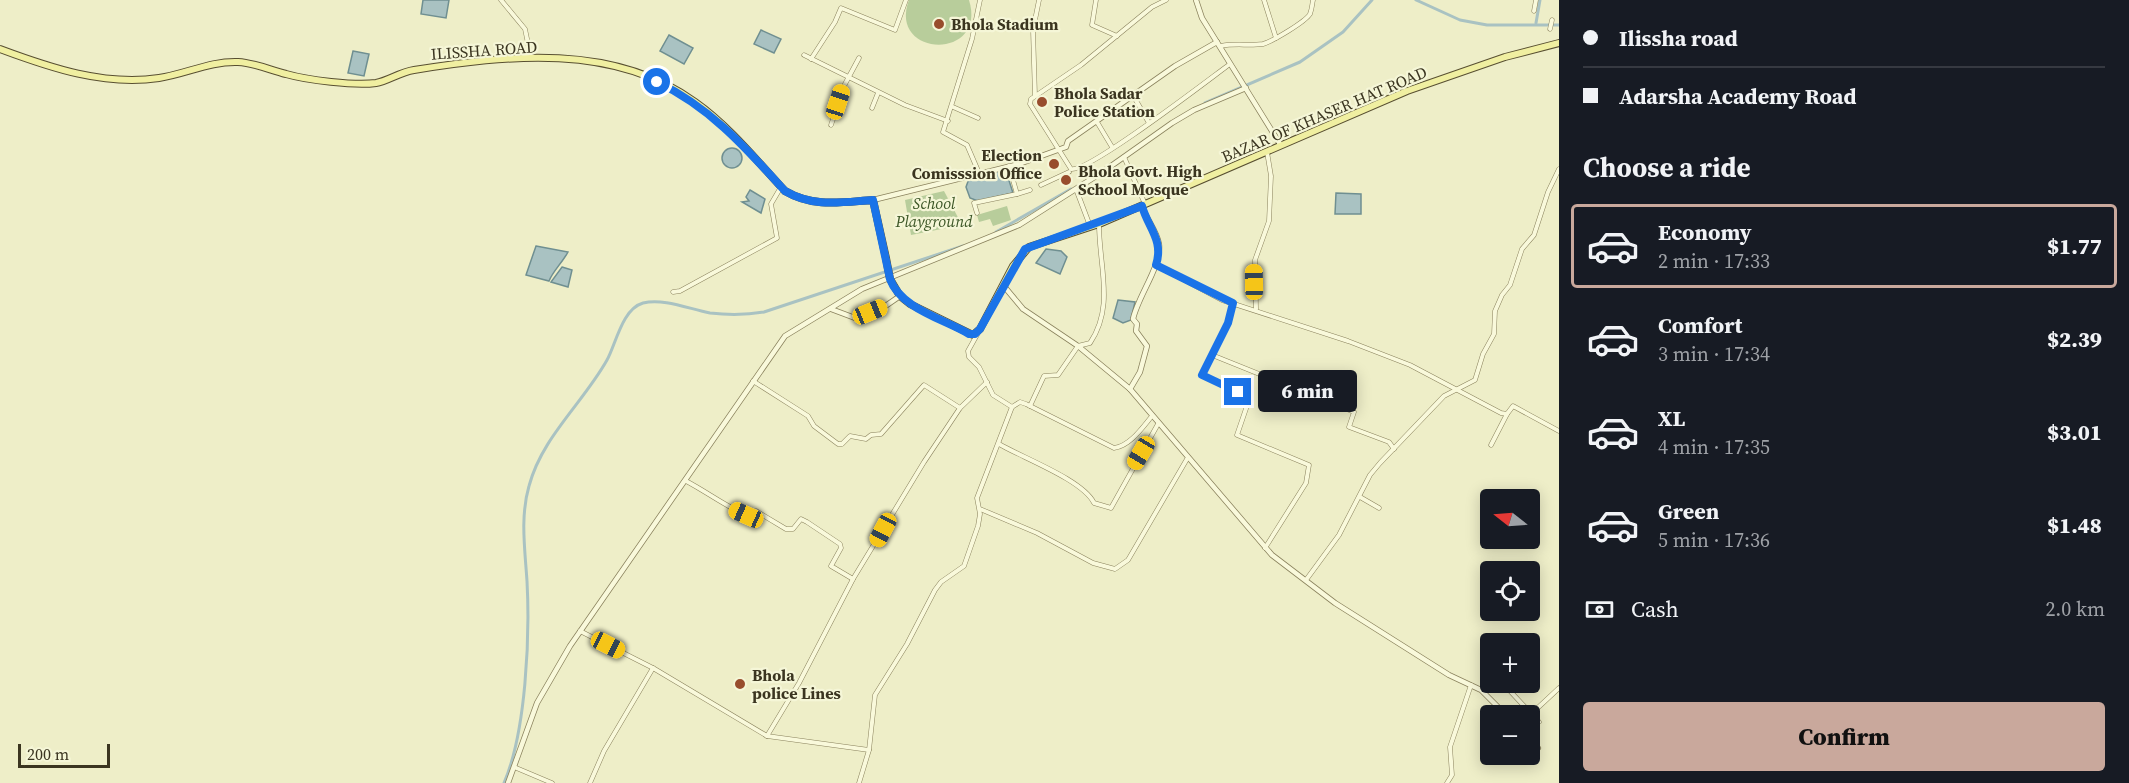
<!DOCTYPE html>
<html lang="en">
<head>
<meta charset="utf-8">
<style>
	:root { --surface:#171b24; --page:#242831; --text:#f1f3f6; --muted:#9ea1a6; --line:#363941; --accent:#c9a89c }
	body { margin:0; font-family:"Source Serif 4",serif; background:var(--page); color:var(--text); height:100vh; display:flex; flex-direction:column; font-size:22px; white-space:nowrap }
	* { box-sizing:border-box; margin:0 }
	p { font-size:20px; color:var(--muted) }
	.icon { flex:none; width:33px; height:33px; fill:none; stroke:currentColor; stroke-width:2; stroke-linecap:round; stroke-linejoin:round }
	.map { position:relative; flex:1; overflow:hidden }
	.details { display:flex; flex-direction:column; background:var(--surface); width:570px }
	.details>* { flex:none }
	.top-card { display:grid; align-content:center; height:132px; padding:0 24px; background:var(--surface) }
	.needle { width:39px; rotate:287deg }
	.controls { position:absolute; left:1480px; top:489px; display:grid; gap:12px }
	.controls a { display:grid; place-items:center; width:60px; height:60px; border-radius:6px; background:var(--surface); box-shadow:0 3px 15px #0003; font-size:30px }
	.scale { position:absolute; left:18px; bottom:15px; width:92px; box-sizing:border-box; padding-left:6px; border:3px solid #3b3520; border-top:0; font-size:16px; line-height:21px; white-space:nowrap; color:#3b3520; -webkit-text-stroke:4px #f5f6d7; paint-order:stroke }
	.end { position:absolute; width:27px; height:27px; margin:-14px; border:8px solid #1a73e8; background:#fff; box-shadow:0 0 0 3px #fff }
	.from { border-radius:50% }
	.bubble { position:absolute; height:42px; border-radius:6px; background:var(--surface); box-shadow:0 3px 15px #0003; font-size:20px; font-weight:800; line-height:42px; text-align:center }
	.car { position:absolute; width:18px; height:36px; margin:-18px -9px; border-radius:8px; box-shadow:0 0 4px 2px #0007; background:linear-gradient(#f5c518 24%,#345 0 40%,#f5c518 0 76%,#345 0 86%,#f5c518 0) }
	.top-card b { display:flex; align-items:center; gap:21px; height:57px; font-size:22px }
	.top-card b+b { border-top:2px solid var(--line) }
	.top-card i { width:15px; height:15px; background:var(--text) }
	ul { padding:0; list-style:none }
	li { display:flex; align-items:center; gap:18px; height:84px; margin:0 12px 9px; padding:0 12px; border:3px solid transparent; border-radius:6px }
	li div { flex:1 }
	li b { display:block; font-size:22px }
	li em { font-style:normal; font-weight:800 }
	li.active { border-color:var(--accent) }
	li>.icon { width:54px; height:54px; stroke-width:1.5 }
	h2 { padding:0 24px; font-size:27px; line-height:72px }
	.pay { display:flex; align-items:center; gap:15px; height:66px; padding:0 24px; font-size:22px }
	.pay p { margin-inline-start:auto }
	.cta { display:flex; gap:12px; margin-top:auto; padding:12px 24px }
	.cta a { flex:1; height:69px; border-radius:6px; background:var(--accent); color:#111; font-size:24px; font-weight:800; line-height:69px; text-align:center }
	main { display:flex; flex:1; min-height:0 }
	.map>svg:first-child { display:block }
	.green { fill:#b8cd9b }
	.water { fill:#a9c2c2; stroke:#6f8f91; stroke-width:1.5 }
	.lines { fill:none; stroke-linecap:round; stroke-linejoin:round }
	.canal { stroke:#a9c2c2; stroke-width:3 }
	.minor-casing { stroke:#8a825d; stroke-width:5 }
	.tertiary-casing { stroke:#8a825d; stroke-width:6 }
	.primary-casing { stroke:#584f31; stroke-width:8 }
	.minor { stroke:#f9f9db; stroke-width:4 }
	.tertiary { stroke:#f9f9db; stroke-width:4.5 }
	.primary { stroke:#f0efa1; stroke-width:6 }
	.primary-bridge-casing { stroke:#584f31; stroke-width:8; stroke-linecap:butt }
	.primary-bridge { stroke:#f0efa1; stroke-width:6 }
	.route { stroke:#1a73e8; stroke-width:8 }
	.poi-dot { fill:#984d2d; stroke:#f5f6d7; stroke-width:2 }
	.labels { text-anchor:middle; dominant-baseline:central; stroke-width:4.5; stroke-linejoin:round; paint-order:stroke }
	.poi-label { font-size:16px; font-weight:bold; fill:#3b3520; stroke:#f5f6d7; text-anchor:start }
	.street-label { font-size:16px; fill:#3b3520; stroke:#f5f6d7 }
	.park-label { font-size:16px; font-style:italic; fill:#3d5727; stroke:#f5f6d7 }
</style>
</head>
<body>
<main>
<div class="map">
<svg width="1559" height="783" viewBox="0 0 1559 783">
	<rect width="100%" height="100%" fill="#eeeec8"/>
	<g class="green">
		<path d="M909,0H969C988,61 887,58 909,0Z"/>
		<polygon points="944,191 962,225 911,235 905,200"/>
		<polygon points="1007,206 1011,220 993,226 990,219 979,222 977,215"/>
	</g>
	<g class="water">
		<polygon points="423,0 449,0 446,18 421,14"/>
		<polygon points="761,30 781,39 774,53 754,44"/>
		<polygon points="669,35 693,48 684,64 660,51"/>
		<polygon points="353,51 369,54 364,76 348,73"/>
		<circle cx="732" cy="158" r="10"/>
		<polygon points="1005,168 1013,193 978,201 970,198 966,187 970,176"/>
		<polygon points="750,190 765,199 761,213 742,202 749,201 746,197"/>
		<polygon points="1336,193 1361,194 1361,214 1335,214"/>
		<path d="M536,246L568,252C562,263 553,271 549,281L526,275Z"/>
		<polygon points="1046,249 1061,251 1067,257 1060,274 1036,263"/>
		<polygon points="562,267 572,270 568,287 551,282"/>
		<polygon points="1118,300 1135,302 1131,320 1123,323 1113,318"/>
	</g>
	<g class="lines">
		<g class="canal">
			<polyline points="1416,0 1460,20 1487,25 1559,25"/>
			<polyline points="1536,23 1540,0"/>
			<polyline points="1205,103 1300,62 1343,32 1372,0"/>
			<polyline points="996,232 1071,189"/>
			<path d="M504,783C526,732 530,637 527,581C525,550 520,517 529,486C542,437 583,403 607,360C616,344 622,309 643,303C664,298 689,309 710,313C728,315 746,315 764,312L963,246"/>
		</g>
		<g class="minor-casing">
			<g id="minor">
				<polyline points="501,0 525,29 531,58"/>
				<polyline points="1096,0 1092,25 1117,36"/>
				<path d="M1166,0L1152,7L1081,65L1031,99L1030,104L1071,169C1088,173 1208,80 1230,64"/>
				<polyline points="1264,0 1276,38"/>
				<polyline points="1534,11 1536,0"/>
				<polyline points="1550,29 1552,20"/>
				<path d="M1221,46C1235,43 1249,46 1263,44C1273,41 1305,22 1310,14C1312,9 1312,5 1313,0"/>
				<polyline points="804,55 905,105 948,121"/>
				<polyline points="811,59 835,22 841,8 895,30 906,0"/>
				<polyline points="1035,96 1033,30 1039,0"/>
				<polyline points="1134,97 1149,123"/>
				<polyline points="953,107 978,118"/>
				<polyline points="872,108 878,93"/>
				<polyline points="1097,122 1112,147"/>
				<polyline points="831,125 845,84 859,58"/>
				<polyline points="1124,157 1145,204"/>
				<polyline points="979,173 967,145 943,132 972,39 980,0"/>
				<polyline points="1041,185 1069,172"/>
				<polyline points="1076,189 1090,226"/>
				<polyline points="1017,194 1030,190"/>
				<polyline points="977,213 974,203 1017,194 1009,166"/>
				<polyline points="1156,265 1222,300 1348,341 1410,365 1501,413 1507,414 1513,406 1559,431"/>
				<polyline points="673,292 680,291 777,238 771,204 781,187"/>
				<polyline points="1234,303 1228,323 1202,375 1250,397 1237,435 1309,465 1306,483 1265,548"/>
				<polyline points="1256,309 1255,260 1269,221 1271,176 1267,152"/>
				<polyline points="1212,355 1354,412 1349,427 1389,442 1394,449"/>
				<polyline points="753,381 808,416 814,426 838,444 842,444 850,436 866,439 871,435 881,434 924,385 960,408"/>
				<path d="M1030,406L1044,376L1058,375L1078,346L1090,343C1115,306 1099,267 1099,224"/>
				<path d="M1012,407L1020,402L1026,404L1114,448C1130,446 1142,428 1152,416"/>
				<path d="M999,444C1023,458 1083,480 1094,503L1111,508L1158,424"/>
				<polyline points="1491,445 1507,414"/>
				<path d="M686,481C707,492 725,506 746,515L756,511L786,529H793L801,519L807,522L840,544L841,548L831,566L853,579"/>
				<polyline points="1360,497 1379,508"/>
				<polyline points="980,509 1037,533 1093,563 1115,569 1128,560 1187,459"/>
				<polyline points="1306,580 1339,535 1370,475 1380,463 1444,396 1475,380 1483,354 1494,334 1495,311 1502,295 1510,285 1522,249 1534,235 1548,192 1559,169"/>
				<polyline points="580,631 653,668 767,736 869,750"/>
				<polyline points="1510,691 1539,722"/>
				<polyline points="1529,716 1559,688"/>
				<polyline points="767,736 799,683 853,579 924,462 960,408 987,382"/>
				<polyline points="514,767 552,783"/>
				<polyline points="590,783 604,751 653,668"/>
				<polyline points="859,783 869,750 875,695 907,644 935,590 941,582 964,566 978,526 980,514 977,498 1012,407 993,395 979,367 969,357 968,351 978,333"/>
				<polyline points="1447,783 1452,775 1450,747 1471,685"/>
			</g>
		</g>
		<g class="tertiary-casing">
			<g id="tertiary">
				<polyline points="1196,0 1202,18 1280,144"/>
				<polyline points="873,200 1019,164 1066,147 1068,141 1175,66 1217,42"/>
				<polyline points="1003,285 1023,309 1078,346 1130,389 1272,555 1335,603 1449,675 1481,690 1507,716"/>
				<polyline points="831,309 855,318 884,307 900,296"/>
				<path d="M1130,389L1140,372L1147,346L1136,331L1137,324L1133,319C1138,296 1162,265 1159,244C1157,231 1146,219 1142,206"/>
				<polyline points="1530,740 1538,748"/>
				<polyline points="508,783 537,703 570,646 785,336 862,289 1019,225 1104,171 1172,123 1194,110 1246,88"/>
			</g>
		</g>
		<g class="primary-casing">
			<g id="primary">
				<path d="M0,49C51,68 104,86 159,78C186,74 210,61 238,62C255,63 270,70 286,74C307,80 355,86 376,83C388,81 400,72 414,70C507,55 614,43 695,102C729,126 757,161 785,191C814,208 842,202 873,200L886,258"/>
				<polyline points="890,279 900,296 910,304 973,335 980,329 1013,266 1029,247 1099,224 1407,91 1505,57 1559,43"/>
			</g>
		</g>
		<use href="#minor" class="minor"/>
		<use href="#tertiary" class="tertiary"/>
		<use href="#primary" class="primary"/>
		<g class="primary-bridge-casing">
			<polyline id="primary-bridge" points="886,258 890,279"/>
		</g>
		<use href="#primary-bridge" class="primary-bridge"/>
	</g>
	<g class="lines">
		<path class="route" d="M657,82C710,107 746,148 785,191C814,208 842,202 873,200L890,279C901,309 944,319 969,334H975L980,329L1025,249L1142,206C1148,228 1164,240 1156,265L1233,303L1228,323L1202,375L1238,392"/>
	</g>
	<g class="poi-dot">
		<circle cx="939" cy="24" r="6"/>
		<circle cx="1042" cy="102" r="6"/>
		<circle cx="1054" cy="164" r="6"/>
		<circle cx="1066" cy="180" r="6"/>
		<circle cx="740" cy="684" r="6"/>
	</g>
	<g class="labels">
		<g class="poi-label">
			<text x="951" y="24">Bhola Stadium</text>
			<text x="1054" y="93">Bhola Sadar<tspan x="1054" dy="18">Police Station</tspan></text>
			<text x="1042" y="155" text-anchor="end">Election<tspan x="1042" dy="18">Comisssion Office</tspan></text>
			<text x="1078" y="171">Bhola Govt. High<tspan x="1078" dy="18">School Mosque</tspan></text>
			<text x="752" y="675">Bhola<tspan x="752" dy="18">police Lines</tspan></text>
		</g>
		<g class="street-label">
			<text transform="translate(484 50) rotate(-4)">ILISSHA ROAD</text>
			<text transform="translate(1324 114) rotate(-23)">BAZAR OF KHASER HAT ROAD</text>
		</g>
		<g class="park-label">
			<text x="934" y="203">School<tspan x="934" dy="18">Playground</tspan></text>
		</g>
	</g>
</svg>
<div class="controls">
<a><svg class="needle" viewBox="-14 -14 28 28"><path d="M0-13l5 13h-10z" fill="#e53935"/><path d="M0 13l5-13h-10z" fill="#9ea1a6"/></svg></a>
<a><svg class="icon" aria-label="locate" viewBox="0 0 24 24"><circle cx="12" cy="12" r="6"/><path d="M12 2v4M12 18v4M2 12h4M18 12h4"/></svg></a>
<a>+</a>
<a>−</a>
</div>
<div class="scale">200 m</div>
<i class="end from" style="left:657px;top:82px"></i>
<i class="end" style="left:1238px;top:392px"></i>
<div class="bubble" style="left:1258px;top:370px;width:99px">6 min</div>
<i class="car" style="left:838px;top:102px;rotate:18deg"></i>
<i class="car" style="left:1254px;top:282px;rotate:359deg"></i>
<i class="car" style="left:870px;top:312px;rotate:68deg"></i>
<i class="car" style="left:1141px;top:453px;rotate:211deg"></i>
<i class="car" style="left:746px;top:515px;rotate:294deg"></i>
<i class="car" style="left:883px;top:530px;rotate:208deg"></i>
<i class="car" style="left:608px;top:645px;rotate:117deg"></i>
</div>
<section class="details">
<div class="top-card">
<b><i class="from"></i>Ilissha road</b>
<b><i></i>Adarsha Academy Road</b>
</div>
<h2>Choose a ride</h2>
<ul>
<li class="active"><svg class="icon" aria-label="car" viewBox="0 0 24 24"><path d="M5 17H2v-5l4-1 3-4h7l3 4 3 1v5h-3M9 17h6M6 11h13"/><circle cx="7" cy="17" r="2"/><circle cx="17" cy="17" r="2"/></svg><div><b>Economy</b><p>2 min · 17:33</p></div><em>$1.77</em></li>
<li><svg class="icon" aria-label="car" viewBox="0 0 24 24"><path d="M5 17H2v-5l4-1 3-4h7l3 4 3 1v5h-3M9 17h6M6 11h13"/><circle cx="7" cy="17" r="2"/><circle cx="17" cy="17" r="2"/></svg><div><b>Comfort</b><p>3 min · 17:34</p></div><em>$2.39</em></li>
<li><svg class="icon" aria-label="car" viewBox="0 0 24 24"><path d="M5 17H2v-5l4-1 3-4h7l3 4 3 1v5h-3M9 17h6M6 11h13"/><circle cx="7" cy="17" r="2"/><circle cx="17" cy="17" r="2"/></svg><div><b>XL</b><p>4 min · 17:35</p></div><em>$3.01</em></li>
<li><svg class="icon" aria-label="car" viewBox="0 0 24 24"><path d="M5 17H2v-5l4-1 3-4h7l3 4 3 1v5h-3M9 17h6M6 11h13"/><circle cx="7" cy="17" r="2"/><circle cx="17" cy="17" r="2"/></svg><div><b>Green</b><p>5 min · 17:36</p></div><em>$1.48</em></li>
</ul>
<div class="pay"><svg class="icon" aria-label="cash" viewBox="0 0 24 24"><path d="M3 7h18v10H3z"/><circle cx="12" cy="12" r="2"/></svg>Cash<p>2.0 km</p></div>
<div class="cta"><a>Confirm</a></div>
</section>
</main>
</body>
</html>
